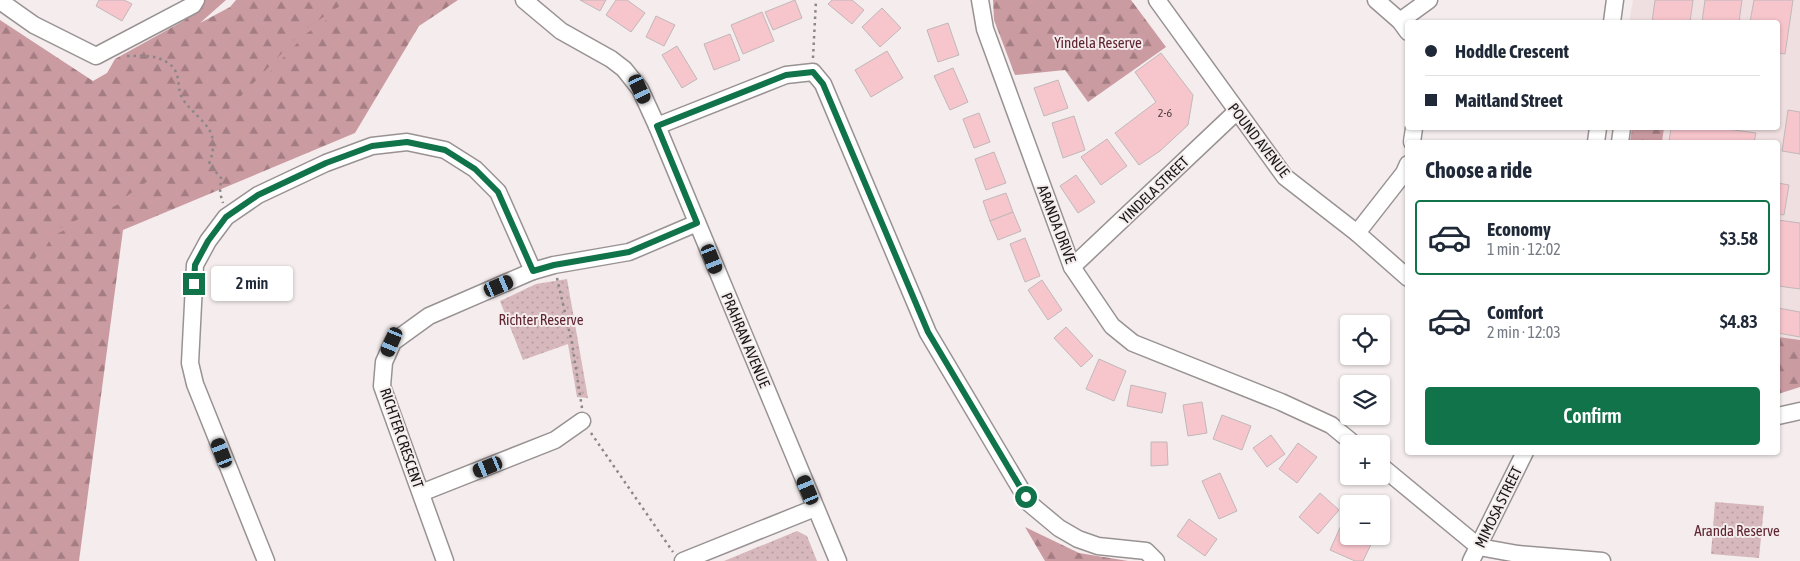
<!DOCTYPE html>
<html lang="en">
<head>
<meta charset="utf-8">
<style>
	:root { --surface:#fff; --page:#f2f2f3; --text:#1f2937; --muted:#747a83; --line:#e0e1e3; --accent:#11734a }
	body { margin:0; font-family:"Asap Condensed",sans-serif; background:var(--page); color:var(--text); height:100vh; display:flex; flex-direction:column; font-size:19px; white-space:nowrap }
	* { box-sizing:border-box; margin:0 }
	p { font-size:16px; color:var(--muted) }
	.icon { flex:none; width:28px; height:28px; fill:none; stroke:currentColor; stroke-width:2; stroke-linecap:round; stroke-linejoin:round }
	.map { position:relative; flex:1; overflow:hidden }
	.panel { position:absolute; left:1405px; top:140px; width:375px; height:315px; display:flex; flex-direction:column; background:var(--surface); border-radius:5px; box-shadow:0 1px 4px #0004 }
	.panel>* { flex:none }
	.banner { position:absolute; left:1405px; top:20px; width:375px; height:110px; border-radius:5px; box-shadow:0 1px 4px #0004; display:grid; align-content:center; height:110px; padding:0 20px; background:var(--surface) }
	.fabs { position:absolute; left:1340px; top:315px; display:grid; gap:10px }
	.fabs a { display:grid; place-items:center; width:50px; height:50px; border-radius:5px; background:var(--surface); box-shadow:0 1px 4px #0004; font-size:25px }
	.end { position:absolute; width:22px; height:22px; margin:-11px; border:6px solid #11734a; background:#fff; box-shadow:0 0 0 2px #fff }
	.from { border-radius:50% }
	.bubble { position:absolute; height:35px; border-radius:5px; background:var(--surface); box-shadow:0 1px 4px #0004; font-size:16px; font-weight:600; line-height:35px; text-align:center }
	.car { position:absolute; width:15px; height:30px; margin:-15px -8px; border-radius:6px; box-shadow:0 0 4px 1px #0007; background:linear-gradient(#222 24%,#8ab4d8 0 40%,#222 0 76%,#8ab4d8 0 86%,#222 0) }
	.banner b { display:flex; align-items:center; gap:18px; height:48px; font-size:19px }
	.banner b+b { border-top:1px solid var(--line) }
	.banner i { width:12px; height:12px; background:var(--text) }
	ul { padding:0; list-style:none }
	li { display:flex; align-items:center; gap:15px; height:75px; margin:0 10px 8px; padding:0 10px; border:2px solid transparent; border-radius:5px }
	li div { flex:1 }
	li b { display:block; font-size:19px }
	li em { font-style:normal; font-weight:600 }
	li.active { border-color:var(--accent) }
	li>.icon { width:45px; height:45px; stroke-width:1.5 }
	h2 { padding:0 20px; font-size:22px; line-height:60px }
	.cta { display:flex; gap:10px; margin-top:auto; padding:10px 20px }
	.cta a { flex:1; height:58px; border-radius:5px; background:var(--accent); color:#fff; font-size:20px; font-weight:600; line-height:58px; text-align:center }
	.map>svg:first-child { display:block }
	.built { fill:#f0dfe1 }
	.green { fill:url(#green-dots) }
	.forest { fill:url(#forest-firs) }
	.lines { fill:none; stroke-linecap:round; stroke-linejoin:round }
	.stream { stroke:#cb9ba2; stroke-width:4 }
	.building { fill:#f7c5cc; stroke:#c0b8b9 }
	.minor-casing { stroke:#999293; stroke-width:19 }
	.path { stroke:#8c8787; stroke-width:2.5; stroke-dasharray:2.5 4; stroke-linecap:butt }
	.minor { stroke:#fff; stroke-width:16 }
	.route { stroke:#11734a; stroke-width:6 }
	.labels { text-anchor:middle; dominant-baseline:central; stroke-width:4; stroke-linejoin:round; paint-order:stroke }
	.number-label { font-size:12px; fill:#504244 }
	.park-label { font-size:15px; fill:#5f2431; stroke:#f4eced }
	.street-label { font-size:15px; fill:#191717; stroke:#f4eced }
</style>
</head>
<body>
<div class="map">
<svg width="1800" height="561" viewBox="0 0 1800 561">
	<defs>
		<pattern id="green-dots" width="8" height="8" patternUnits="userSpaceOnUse" patternTransform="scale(1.25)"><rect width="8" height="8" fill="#d7b8bc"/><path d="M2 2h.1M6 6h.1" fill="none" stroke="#b89da1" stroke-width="1.8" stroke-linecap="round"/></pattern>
		<pattern id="forest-firs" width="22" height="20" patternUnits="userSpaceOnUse" patternTransform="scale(1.25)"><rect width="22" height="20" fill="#cb9ba2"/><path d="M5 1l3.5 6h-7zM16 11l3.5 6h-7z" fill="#a47d83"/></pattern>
	</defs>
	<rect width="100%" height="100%" fill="#f4eced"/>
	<polygon class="built" points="1633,0 1800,0 1800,387 1778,394 1778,142 1627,142 1629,128 1778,128 1778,22 1629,22"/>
	<g class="green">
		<polygon points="567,279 588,398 577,397 568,344 523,360 500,301 536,284"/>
		<polygon points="1715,502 1764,506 1759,558 1711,554"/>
		<polygon points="797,531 807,536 817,561 724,561"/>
	</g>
	<g class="forest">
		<polygon points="189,0 226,0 200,23 230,7 236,0 458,0 419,26 355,133 123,230 79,561 0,561 0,20 93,81 107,73 115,59 185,20"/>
		<polygon points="993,0 1131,0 1166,47 1088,102 1065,70 1015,75 994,20"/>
		<polygon points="1632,128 1664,128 1662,142 1630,142"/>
		<polygon points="1778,337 1800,340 1800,387 1778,394"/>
		<polygon points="1025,527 1079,553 1128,561 1045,561"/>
	</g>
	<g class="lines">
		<polyline class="stream" points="0,309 24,283 50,235 129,197 166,171 216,125 305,32 352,0"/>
	</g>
	<g class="building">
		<polygon points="99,0 124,0 132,4 122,21 96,6"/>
		<polygon points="580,0 606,0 600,11"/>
		<polygon points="616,0 627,0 645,13 631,32 606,15"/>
		<polygon points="795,0 802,18 773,30 765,12"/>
		<polygon points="832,0 852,0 864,10 852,24 828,4"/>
		<polygon points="1655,0 1693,0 1690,22 1652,22"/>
		<polygon points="1705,0 1742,0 1739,22 1702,22"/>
		<polygon points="1754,0 1793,0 1785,54 1778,53 1778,22 1750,22"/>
		<polygon points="882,8 901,28 880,47 862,27"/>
		<polygon points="762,12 774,41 743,54 731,25"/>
		<polygon points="656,16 675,25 664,46 646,37"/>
		<polygon points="948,23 959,55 938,62 927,30"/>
		<polygon points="730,34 740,60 714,70 704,44"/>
		<polygon points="677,46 697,79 682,88 662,55"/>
		<polygon points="887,51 903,78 871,97 855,70"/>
		<polygon points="1161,53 1193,95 1188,125 1160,151 1139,165 1115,133 1156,102 1135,72"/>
		<polygon points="953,68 968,102 950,110 934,76"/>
		<polygon points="1058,80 1068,108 1044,116 1034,88"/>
		<polygon points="1788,110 1800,112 1800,154 1782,151"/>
		<polygon points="979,113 990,142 974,148 963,119"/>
		<polygon points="1074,116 1085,150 1063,158 1052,123"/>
		<polygon points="1671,128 1720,128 1756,133 1754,142 1669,142"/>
		<polygon points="1107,139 1127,166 1101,185 1081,157"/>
		<polygon points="994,152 1006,183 986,190 975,159"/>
		<polygon points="1076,175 1095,202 1078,213 1060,186"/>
		<polygon points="1778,183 1789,185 1784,215 1778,214"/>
		<polygon points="1006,193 1013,212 990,221 983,201"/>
		<polygon points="1013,212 1021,231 998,240 990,221"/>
		<polygon points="1778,220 1800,223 1800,289 1778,286"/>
		<polygon points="1025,238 1040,276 1025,282 1010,244"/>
		<polygon points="1042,280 1062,310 1048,320 1028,290"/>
		<polygon points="1778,308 1800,312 1800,337 1778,333"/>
		<polygon points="1066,327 1093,356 1081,367 1054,338"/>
		<polygon points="1099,359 1126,371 1114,401 1086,389"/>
		<polygon points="1131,385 1166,393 1162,413 1127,406"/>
		<polygon points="1202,402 1207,433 1188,436 1183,405"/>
		<polygon points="1222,415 1251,426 1242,450 1213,439"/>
		<polygon points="1271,435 1285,454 1267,467 1253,448"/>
		<polygon points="1151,442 1167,442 1168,465 1151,466"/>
		<polygon points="1298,443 1317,457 1297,483 1279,469"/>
		<polygon points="1220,473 1237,511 1219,519 1202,481"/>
		<polygon points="1320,493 1339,510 1318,534 1299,517"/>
		<polygon points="1189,519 1217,539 1205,556 1177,536"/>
		<polygon points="1343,521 1349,524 1349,536 1375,536 1363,561 1355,561 1330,550"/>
	</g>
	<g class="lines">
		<g class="minor-casing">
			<g id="minor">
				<polyline points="524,0 561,31 611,59 624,69 640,89 657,126 838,561"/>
				<polyline points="980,0 985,29 1072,267 1112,326 1133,343 1281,402 1331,425 1354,444"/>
				<polyline points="1157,0 1285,177 1357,233 1408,278"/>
				<polyline points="1376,0 1400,21 1408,32"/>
				<polyline points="0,1 34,25 96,56 193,5 196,0"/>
				<polyline points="1400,21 1429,0"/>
				<polyline points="1612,22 1615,0"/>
				<polyline points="657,126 786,75 813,72 823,84 928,333 1029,503 1059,528 1078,539 1098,546 1146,551 1156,561"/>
				<polyline points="1412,142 1414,128"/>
				<polyline points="1596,142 1598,128"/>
				<polyline points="1620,142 1622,128"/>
				<polyline points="1357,233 1404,173 1408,164"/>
				<polyline points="1072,267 1236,112"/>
				<polyline points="1778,416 1800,411"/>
				<polyline points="1381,466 1479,547 1518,554 1602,561"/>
				<polyline points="421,493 555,440 582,421"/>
				<polyline points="266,561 195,384 190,363 195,265 208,241 226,217 258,195 326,163 372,146 407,142 445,150 475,169 498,192 533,271"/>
				<polyline points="445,561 382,386 384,362 393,342 429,316 533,271 554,265 629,252 697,223"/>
				<polyline points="683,561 815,508"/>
				<polyline points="1471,561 1525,452"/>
			</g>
		</g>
		<g class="path">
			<path d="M127,56C142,56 155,54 168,63C183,72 175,90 184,101C202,124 222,129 209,164L221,178L220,193L223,203"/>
			<polyline points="813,58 816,0"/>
			<polyline points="557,278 572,343 582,408"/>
			<polyline points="591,433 673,552"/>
		</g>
		<use href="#minor" class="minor"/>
	</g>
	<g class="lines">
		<polyline class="route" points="194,284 195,265 208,241 226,217 258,195 326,163 372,146 407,142 445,150 475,169 498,192 533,271 554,265 629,252 697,223 657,126 786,75 813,72 823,84 928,332 1026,497"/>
	</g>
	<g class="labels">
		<g class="number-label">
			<text x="1165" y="113">2-6</text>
		</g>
		<g class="park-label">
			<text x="1098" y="42">Yindela Reserve</text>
			<text x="541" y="319">Richter Reserve</text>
			<text x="1737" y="530">Aranda Reserve</text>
		</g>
		<g class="street-label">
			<text transform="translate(1259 140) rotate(52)">POUND AVENUE</text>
			<text transform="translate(1154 190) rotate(-44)">YINDELA STREET</text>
			<text transform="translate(1057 224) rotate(69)">ARANDA DRIVE</text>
			<text transform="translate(746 340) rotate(67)">PRAHRAN AVENUE</text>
			<text transform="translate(402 438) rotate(71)">RICHTER CRESCENT</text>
			<text transform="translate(1498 507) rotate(-64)">MIMOSA STREET</text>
		</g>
	</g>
</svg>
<div class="fabs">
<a><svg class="icon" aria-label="locate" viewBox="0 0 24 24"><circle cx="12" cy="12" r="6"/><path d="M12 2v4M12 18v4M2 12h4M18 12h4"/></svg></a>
<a><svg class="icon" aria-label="layers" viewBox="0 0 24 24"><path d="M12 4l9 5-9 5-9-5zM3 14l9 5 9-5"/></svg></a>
<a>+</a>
<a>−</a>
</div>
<i class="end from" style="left:1026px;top:497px"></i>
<i class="end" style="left:194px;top:284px"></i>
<div class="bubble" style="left:211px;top:266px;width:82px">2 min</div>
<i class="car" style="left:640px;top:89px;rotate:155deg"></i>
<i class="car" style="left:712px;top:259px;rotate:158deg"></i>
<i class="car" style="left:499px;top:286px;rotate:67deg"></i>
<i class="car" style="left:392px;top:342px;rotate:203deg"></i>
<i class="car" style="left:222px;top:453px;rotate:339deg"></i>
<i class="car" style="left:488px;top:467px;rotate:248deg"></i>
<i class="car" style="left:808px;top:490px;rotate:337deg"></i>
<div class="banner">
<b><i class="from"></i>Hoddle Crescent</b>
<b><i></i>Maitland Street</b>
</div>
<section class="panel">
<h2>Choose a ride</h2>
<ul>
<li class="active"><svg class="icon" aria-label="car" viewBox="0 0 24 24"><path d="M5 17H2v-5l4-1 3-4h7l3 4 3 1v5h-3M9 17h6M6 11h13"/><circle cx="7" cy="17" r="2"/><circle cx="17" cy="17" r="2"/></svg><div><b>Economy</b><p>1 min · 12:02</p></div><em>$3.58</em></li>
<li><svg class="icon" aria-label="car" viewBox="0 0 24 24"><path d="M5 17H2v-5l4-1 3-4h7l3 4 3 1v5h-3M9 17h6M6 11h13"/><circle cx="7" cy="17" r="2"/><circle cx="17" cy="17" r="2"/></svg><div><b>Comfort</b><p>2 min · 12:03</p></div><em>$4.83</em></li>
</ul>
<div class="cta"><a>Confirm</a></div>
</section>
</div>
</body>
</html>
